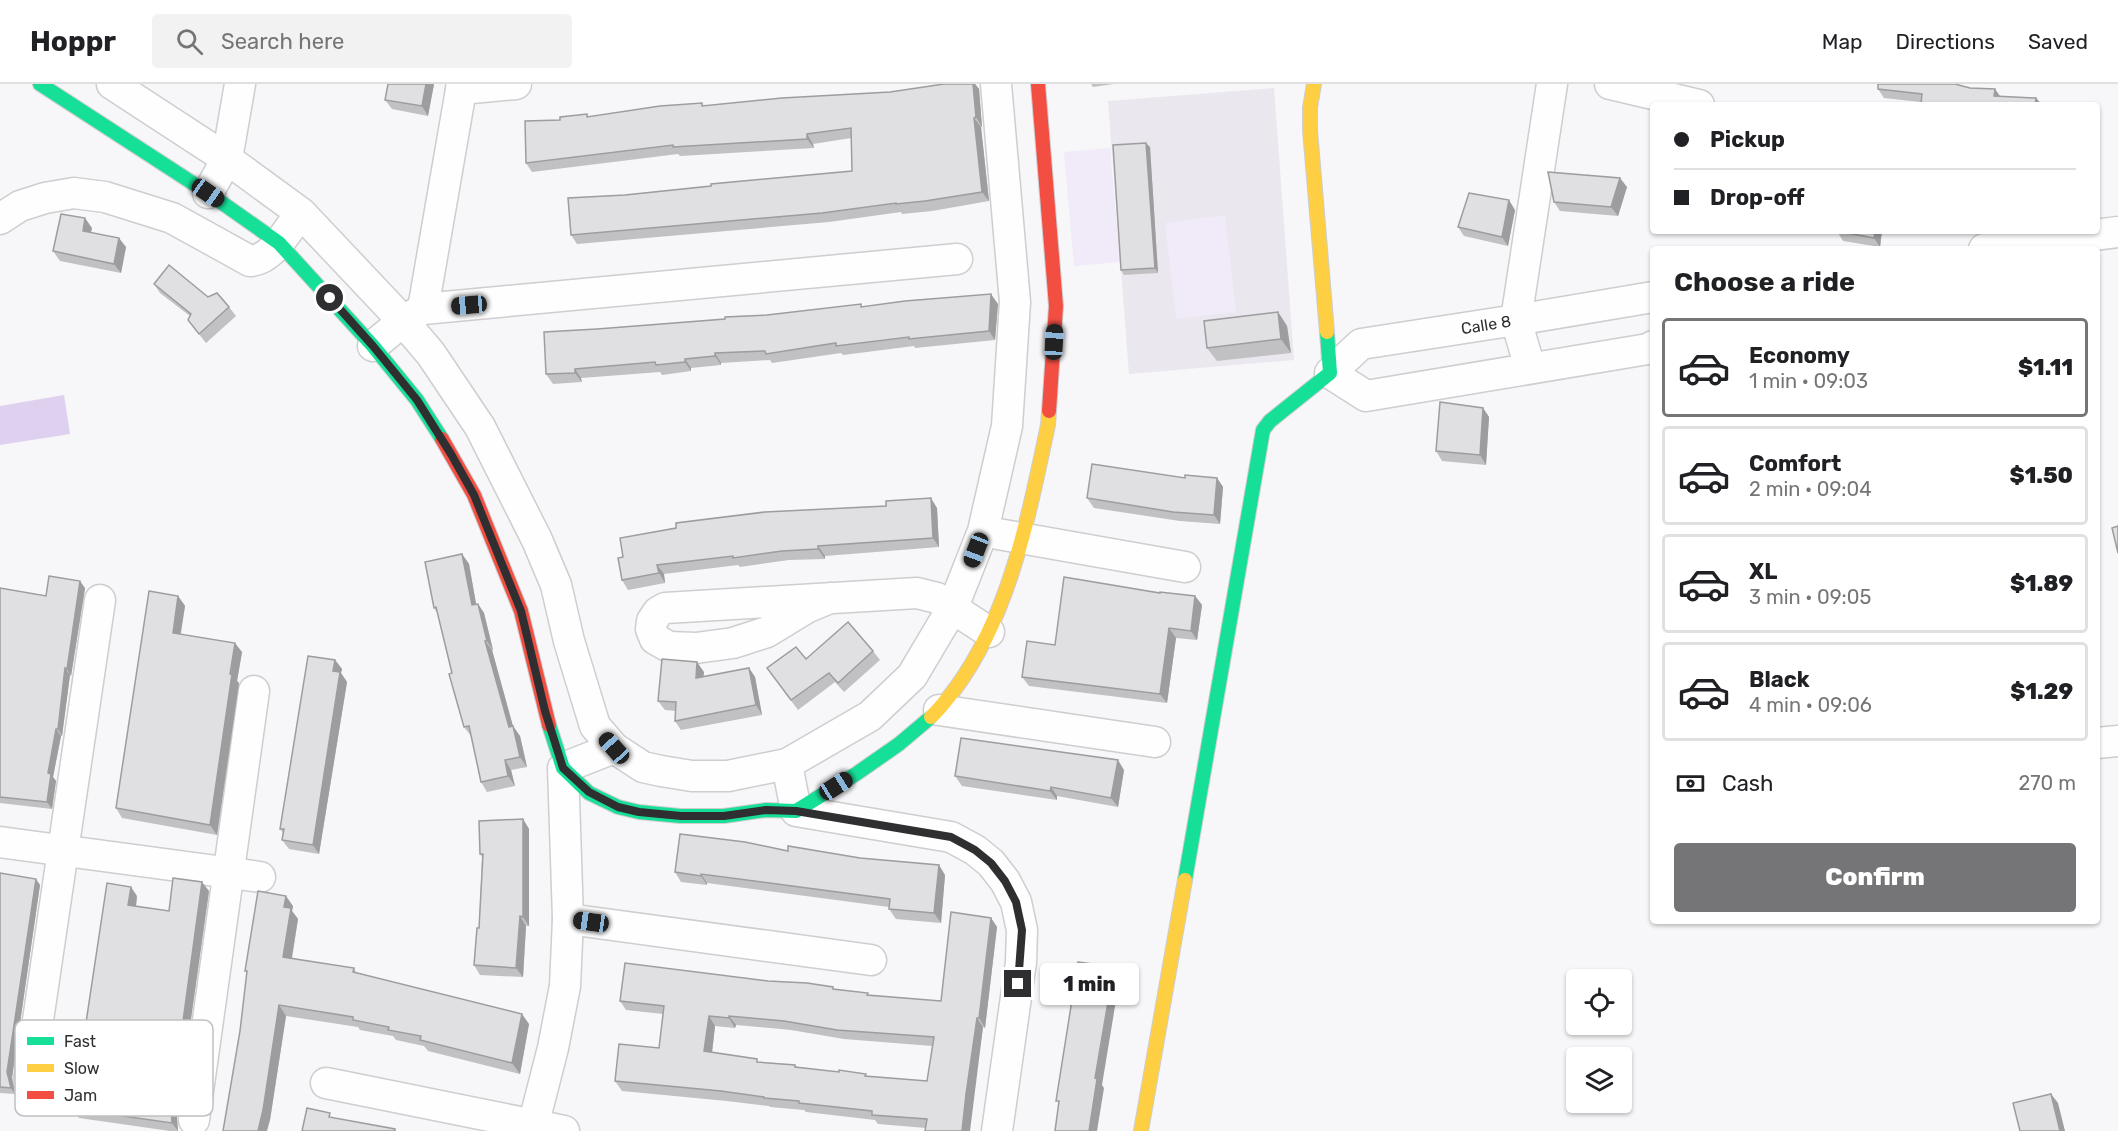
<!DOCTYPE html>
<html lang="en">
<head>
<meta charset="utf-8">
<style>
	:root { --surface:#fff; --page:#f2f2f2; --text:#202124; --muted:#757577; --line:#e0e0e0; --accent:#757476 }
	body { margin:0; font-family:Rubik,sans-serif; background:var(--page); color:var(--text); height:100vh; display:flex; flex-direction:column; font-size:22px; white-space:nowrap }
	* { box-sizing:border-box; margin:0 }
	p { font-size:20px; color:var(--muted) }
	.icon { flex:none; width:33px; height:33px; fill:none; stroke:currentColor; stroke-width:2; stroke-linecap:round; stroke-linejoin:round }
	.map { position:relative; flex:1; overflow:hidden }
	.drawer { position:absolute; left:1650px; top:162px; width:450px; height:678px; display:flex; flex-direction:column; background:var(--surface); border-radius:6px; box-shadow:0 2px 4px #0004 }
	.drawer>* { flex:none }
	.top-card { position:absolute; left:1650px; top:18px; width:450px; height:132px; border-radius:6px; box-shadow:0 2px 4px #0004; display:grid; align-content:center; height:132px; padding:0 24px; background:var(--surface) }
	.tools { position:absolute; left:1566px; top:885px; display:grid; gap:12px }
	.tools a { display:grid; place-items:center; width:66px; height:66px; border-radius:6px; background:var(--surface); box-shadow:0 2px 4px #0004; font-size:30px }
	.end { position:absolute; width:27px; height:27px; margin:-14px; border:8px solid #2f2e30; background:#fff; box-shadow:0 0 0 3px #fff }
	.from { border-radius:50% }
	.bubble { position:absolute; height:42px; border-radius:6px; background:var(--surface); box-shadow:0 2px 4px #0004; font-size:20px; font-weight:800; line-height:42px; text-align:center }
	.car { position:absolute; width:18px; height:36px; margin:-18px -9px; border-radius:8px; box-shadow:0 0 4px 2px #0007; background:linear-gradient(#222 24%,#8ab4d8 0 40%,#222 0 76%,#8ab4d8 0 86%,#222 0) }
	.top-card b { display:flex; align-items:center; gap:21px; height:57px; font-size:22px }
	.top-card b+b { border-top:2px solid var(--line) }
	.top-card i { width:15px; height:15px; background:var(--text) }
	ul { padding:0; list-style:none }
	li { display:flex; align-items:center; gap:18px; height:99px; margin:0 12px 9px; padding:0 12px; border:3px solid var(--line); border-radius:6px }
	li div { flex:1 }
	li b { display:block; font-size:22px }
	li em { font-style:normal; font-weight:800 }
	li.selected { border-color:var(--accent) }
	li>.icon { width:54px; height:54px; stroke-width:1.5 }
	h2 { padding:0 24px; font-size:27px; line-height:72px }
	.pay { display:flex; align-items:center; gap:15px; height:66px; padding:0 24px; font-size:22px }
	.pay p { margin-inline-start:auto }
	.cta { display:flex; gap:12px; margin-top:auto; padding:12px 24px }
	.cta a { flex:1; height:69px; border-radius:6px; background:var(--accent); color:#fff; font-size:24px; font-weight:800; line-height:69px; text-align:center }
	header { display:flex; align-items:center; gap:36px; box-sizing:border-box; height:84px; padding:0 30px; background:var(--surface); border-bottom:2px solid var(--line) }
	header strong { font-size:28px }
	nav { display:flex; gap:33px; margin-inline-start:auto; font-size:21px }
	.search { width:420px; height:54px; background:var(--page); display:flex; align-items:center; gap:15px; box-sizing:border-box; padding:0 21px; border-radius:6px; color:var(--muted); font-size:22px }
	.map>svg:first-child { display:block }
	.built { fill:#ebe7ef }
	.green { fill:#f0eaf9 }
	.water { fill:#ded0ef }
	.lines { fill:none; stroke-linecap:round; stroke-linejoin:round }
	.street-casing { stroke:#cecdcf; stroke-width:33 }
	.fast-casing { stroke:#cecdcf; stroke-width:16 }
	.slow-casing { stroke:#cecdcf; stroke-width:16 }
	.jam-casing { stroke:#cecdcf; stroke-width:16 }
	.street { stroke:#fefefe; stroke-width:30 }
	.fast { stroke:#16e098; stroke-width:14 }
	.slow { stroke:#ffcf43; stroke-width:14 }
	.jam { stroke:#f24e42; stroke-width:14 }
	.wall { fill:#c1c0c2; fill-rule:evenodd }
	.shaded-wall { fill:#9d9c9e }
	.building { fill:#e0dfe1; stroke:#9d9c9e; stroke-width:1.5; fill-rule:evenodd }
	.route { stroke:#2f2e30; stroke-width:8 }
	.labels { text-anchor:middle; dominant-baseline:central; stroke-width:5; stroke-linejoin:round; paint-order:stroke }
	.street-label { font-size:16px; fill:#2f2e30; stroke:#fff }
	.key { fill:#fff; stroke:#c1c0c1; stroke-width:1.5 }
	.key-label { font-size:16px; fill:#2f2e30 }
</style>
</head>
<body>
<header>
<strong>Hoppr</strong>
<div class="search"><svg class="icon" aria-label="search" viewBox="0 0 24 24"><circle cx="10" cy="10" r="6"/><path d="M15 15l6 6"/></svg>Search here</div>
<nav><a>Map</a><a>Directions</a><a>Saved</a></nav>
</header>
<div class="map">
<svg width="2118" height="1047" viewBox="0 0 2118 1047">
	<rect width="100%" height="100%" fill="#f7f6f8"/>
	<polygon class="built" points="1274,4 1294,276 1129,290 1108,17"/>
	<g class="green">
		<polygon points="1110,64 1120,178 1074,182 1064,68"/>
		<polygon points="1225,131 1236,228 1176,235 1165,139"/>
	</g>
	<polygon class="water" points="64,311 70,350 0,361 0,322"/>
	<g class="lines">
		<g class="street-casing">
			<g id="street">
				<polyline points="112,0 227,75 301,129 403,237 431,270 480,343 537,456 556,501 569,557 595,642 614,664 643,683 661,687 692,692 728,692 787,680 870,632 912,592 953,523 983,447 1007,342 1015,218 996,0"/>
				<polyline points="1610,0 1699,21"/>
				<polyline points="461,5 516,0"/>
				<polyline points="208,109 227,75 240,0"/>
				<path d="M0,135L20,122L45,114L74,109L105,113L172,134L250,177C269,176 282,155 292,141"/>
				<polyline points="1984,165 2118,148"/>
				<polyline points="1653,213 1516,236 1361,260 1330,289 1366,312 1648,265 1653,262"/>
				<polyline points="423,225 462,0"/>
				<polyline points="373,262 403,237 423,225 957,175"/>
				<polyline points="1530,284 1516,236 1552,0"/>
				<polyline points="998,450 1185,483"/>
				<polyline points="830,514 808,523 767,548 733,559 696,564 669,563 655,555 651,545 652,537 658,528 665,524 917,509 937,514 989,548"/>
				<polyline points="939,626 1155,658"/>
				<polyline points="2097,659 2118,657"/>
				<polyline points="787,680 796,727 951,753 975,766 991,779 1005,797 1016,818 1022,846 1021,878 997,1047"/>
				<polyline points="0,758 260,793"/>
				<polyline points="568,835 871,876"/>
				<polyline points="29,997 100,516"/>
				<polyline points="326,999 564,1047"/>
				<polyline points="194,1036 254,607"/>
				<polyline points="533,1042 553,964 565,902 568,835 563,684 614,664"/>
			</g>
		</g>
		<g class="fast-casing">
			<g id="fast">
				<polyline points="40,0 208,109 279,159 373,262 417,316 442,355"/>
				<polyline points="549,641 563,684 589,709 618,723 639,728 680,732 724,732 766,726 796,727 856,690 899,660 931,633"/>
				<polyline points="1185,796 1263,346 1270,337 1330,289 1327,248"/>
			</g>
		</g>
		<g class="slow-casing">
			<g id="slow">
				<polyline points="1314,0 1310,24 1310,46 1327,248"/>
				<path d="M931,633C940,625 947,615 955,605C1010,531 1029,430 1048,341L1049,327"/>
				<polyline points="1141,1047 1185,796"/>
			</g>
		</g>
		<g class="jam-casing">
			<g id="jam">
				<polyline points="1038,0 1056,222 1049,327"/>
				<polyline points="442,355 474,411 521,527 549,641"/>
			</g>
		</g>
		<use href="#street" class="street"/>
		<use href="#fast" class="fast"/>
		<use href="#slow" class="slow"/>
		<use href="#jam" class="jam"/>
	</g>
	<g class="wall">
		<polygon points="434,0 428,32 392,25 385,16"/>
		<polygon points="944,0 975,0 979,5 982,43 981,43 989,117 932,127 902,130 901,128 829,138 577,160 571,151 625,111 852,87 851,54 813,60 814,64 680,72 678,70 532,88 526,79 587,30 589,33 702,19 704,22 890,8"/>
		<polygon points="1091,0 1114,0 1093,3"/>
		<polygon points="1970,4 1995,5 2000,12 2036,14 2042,21 1925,21 1921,18 1884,14 1878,5"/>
		<polygon points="1150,63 1158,189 1124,191 1121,186"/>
		<polygon points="1627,103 1618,132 1560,127 1554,118"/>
		<polygon points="1515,126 1508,162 1464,152 1458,143"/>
		<polygon points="92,144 91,148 126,163 121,189 60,177 53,167"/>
		<polygon points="1837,147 1882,147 1880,163 1843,157"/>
		<polygon points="154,200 208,213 229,223 236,232 206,259 188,236 190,232 160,209"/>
		<polygon points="998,220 995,256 915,264 914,262 843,271 841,269 772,279 770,276 721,279 721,281 691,284 691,287 662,291 660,288 581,294 582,298 553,300 546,290 767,231 863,223"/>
		<polygon points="1278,228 1287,242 1291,269 1217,277 1207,264"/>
		<polygon points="1483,324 1489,333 1486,381 1442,377 1436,367"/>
		<polygon points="1185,394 1217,394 1223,403 1220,440 1180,437 1094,424 1087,414"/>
		<polygon points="937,424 939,463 825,472 825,475 789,476 740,483 738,481 664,490 665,499 628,506 622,496 623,473"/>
		<polygon points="462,470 469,480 476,520 478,520 484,529 493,566 492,566 513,643 520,652 527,683 511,686 515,702 487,708 481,698 471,652 464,643 438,530 434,524"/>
		<polygon points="0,504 46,512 85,504 71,592 70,591 62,652 61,652 53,693 56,697 52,725 0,719"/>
		<polygon points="178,512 185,522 181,550 242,568 237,597 239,599 217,751 122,734 116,724"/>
		<polygon points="1195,512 1202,521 1197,556 1176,554 1167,619 1029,602 1022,593 1055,561"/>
		<polygon points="873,567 880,576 844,608 835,598 798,626 767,584 806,575"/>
		<polygon points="335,576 342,585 341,589 347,598 319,770 289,765 282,756 283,749 280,745"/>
		<polygon points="749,584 755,593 762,631 681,646 675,637 676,627 665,626 658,617 704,588 703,593"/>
		<polygon points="1124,686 1118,723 1057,712 1057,716 962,702 955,692"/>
		<polygon points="523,735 529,745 529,842 526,842 523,893 480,891 474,881 479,844 482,773 480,770"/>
		<polygon points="788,767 945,791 941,839 896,835 889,825 889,823 707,799 707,801 681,798 675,788"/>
		<polygon points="0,789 40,801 12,994 15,1010 0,1009"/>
		<polygon points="209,807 177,1034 178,1047 170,1047 79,1034 73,1025 137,812 136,822 169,827"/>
		<polygon points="293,822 292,827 298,835 292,875 354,884 356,888 529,940 520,990 428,967 424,962 396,956 393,952 360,946 358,943 286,932 270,1036 247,890 245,887"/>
		<path d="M991,834L997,843L985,944L983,943L972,1020L926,1044L878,1040L875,1036L806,1028L804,1026L770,1023L769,1022L727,1017L622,1007L615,997L659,964L663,930L626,926L620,917L835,906L869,911L941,917ZM736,941L791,946L844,955L932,962L927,997L867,992L797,983L795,981L759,978L712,969L715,942L735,944Z"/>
	</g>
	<g class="shaded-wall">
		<polygon points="426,0 434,0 428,32 422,22"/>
		<polygon points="973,0 975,0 979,5 982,43 976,33"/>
		<polygon points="1995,5 2001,14 1994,12"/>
		<polygon points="2036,14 2042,21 2035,21"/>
		<polygon points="974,34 981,43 989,117 982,108"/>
		<polygon points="807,50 813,60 814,64 807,55"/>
		<polygon points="1146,59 1150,63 1158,189 1155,184"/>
		<polygon points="1620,94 1627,103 1618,132 1611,123"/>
		<polygon points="1509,116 1515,126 1508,162 1502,153"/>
		<polygon points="85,134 92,144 89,156 83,147"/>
		<polygon points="1875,147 1882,147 1880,163 1874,154"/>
		<polygon points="119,154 126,163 121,189 114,180"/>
		<polygon points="991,210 998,220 995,256 989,247"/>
		<polygon points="1278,228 1287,242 1291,269 1281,255"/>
		<polygon points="715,269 721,279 721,281 715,272"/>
		<polygon points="685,275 691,284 691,287 685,278"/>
		<polygon points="575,285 581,294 582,298 575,289"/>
		<polygon points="1483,324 1489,333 1486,381 1480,371"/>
		<polygon points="1217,394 1223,403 1220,440 1214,431"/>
		<polygon points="931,414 937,424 939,463 933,454"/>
		<polygon points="818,462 825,472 825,475 818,465"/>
		<polygon points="462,470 469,480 478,531 472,521"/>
		<polygon points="657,481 664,490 665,499 659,489"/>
		<polygon points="80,497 85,504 71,592 67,585"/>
		<polygon points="178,512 185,522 179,558 173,549"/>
		<polygon points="1195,512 1202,521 1197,556 1191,547"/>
		<polygon points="478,520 484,529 493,566 487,557"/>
		<polygon points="1169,544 1176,554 1167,619 1160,610"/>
		<polygon points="485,557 492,566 516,653 509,643"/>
		<polygon points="235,559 242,568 237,597 239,599 217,751 210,741"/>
		<polygon points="335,576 342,585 341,589 347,598 319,770 313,761"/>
		<polygon points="697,578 704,588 702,603 696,594"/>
		<polygon points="65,584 70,591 62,652 58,645"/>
		<polygon points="749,584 755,593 762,631 756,621"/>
		<polygon points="513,642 520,652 527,683 520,673"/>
		<polygon points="56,645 61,652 53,693 56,697 52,725 47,718 48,689"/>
		<polygon points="505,676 511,686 515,702 508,692"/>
		<polygon points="1118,676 1124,686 1118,723 1111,714"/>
		<polygon points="1051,703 1057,712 1057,716 1050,707"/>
		<polygon points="523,735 529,745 529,842 523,833"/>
		<polygon points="939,781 945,791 941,839 934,829"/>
		<polygon points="701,790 707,799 707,801 701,792"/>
		<polygon points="36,795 40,801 12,994 15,1010 11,1004 7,988"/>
		<polygon points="202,798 209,807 177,1034 178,1047 172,1039 171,1025"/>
		<polygon points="131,803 137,812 135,830 128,821"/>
		<polygon points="286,812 293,822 292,827 298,835 290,884 283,873 284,823"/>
		<polygon points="520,832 526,842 523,893 516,884"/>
		<polygon points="991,834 997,843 985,944 979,934"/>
		<polygon points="1114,883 1120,892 1102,1001 1104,1004 1097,1047 1089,1047 1095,994"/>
		<polygon points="279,921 286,932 270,1036 267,1047 258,1047"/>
		<polygon points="522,930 529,940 520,990 512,979"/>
		<polygon points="709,932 715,942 711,977 704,967"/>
		<polygon points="729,932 736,941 735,944 729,934"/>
		<polygon points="977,934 983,943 970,1047 962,1047 966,1010"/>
		<polygon points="2051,1010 2058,1019 2065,1047 2060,1047"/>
	</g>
	<g class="building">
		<polygon points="388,0 426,0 422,22 385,16"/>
		<polygon points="944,0 973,0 976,33 974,34 982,108 925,117 896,120 896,119 822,129 571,151 568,114 625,111 711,102 711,100 852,87 851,44 807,50 807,55 673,63 673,61 526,79 525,37 560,36 560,33 587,30 587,33 660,22 702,19 702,22 782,14 890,8"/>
		<polygon points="1878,0 1955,0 1970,4 1995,5 1994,12 2036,14 2035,21 1925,21 1921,20 1922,10 1878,5"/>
		<polygon points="1146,59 1155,184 1121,186 1113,61"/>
		<polygon points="1548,88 1620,94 1611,123 1554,118"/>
		<polygon points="1469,109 1509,116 1502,153 1458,143"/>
		<polygon points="61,130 85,134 83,147 119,154 114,180 53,167"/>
		<polygon points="1837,147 1875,147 1874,154"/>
		<polygon points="169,181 208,213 217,209 229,223 199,250 188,236 191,230 154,200"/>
		<polygon points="991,210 989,247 909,255 909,253 836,262 836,259 766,270 765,267 715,269 715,272 685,275 685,278 656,281 655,278 575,285 575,289 546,290 544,248 597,245 725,235 725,233 767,231 861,220 861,223 905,217"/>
		<polygon points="1278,228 1281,255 1207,264 1204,237"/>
		<polygon points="1440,318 1483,324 1480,371 1436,367"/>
		<polygon points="1092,380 1185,394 1185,391 1217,394 1214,431 1173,428 1087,414"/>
		<polygon points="931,414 933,454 818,462 818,465 782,467 733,474 733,472 657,481 659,489 622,496 618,474 623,473 620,454 676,444 676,439 765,428 886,422 886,417"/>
		<polygon points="2118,442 2118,469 2112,444"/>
		<polygon points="462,470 472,521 478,520 487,557 485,557 509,643 513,642 520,673 505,676 508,692 481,698 469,642 464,643 449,590 452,589 436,523 434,524 425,478"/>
		<polygon points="49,492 80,497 67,585 65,584 58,645 56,645 48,689 51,690 47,718 0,713 0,504 46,512"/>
		<polygon points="1064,493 1160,509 1160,508 1195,512 1191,547 1169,544 1160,610 1022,593 1027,557 1055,561"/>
		<polygon points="149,507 178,512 173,549 235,559 230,590 232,590 210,741 116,724"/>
		<polygon points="848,538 873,567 838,599 829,589 791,616 767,584 796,563 806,575"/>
		<polygon points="308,572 335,576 333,587 340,588 313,761 282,756 284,745 280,745"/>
		<polygon points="662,575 697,578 696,594 749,584 756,621 675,637 676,618 658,617"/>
		<polygon points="961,654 1118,676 1111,714 1051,703 1050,707 955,692"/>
		<polygon points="523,735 523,833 520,832 516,884 474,881 477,844 479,844 483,770 480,770 479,737"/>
		<polygon points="680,750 745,758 788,767 788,762 860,774 939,781 934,829 889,825 890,815 701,790 701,792 675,788"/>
		<polygon points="0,789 36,795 7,988 11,1004 0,1003"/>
		<polygon points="173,794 202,798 171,1025 172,1039 73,1025 107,799 131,803 128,821 169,827"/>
		<polygon points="258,807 286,812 284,823 291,824 283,873 354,884 353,888 522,930 512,979 420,956 421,952 388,946 389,943 353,936 353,933 279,921 263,1026 258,1047 223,1047 240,947 247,887 245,887"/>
		<path d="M951,828L991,834L979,934H977L966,1010L962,1047H925L927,1035L872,1031V1027L799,1019V1017L764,1014V1013L721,1007L615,997L619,960L659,964L664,922L620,917L625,879L768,897L807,899L833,903V905L868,909L867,911L941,917ZM709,932L729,934V932L784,937L837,946L934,953L927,997L865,992L866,990L839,986V988L795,983V981L757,978V975L704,967Z"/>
		<polygon points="1078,878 1114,883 1095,994 1097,995 1089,1047 1055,1047 1059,1017 1056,1017"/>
		<polygon points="2051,1010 2060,1047 2020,1047 2013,1019"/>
		<polygon points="307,1024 330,1029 329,1033 395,1045 395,1047 302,1047"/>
	</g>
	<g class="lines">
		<polyline class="route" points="330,214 373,262 417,316 451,370 474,411 521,527 545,627 563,684 589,708 618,723 639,728 681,732 724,732 766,726 796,727 951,753 975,766 991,779 1005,797 1016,818 1022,846 1018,900"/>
	</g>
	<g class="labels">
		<g class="street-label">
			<text transform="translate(1486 241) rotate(-9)">Calle 8</text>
		</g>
	</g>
	<rect x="15" y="936" width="198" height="96" rx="9" class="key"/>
	<rect x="27" y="953" width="27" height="8" fill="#16e098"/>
	<rect x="27" y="980" width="27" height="8" fill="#ffcf43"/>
	<rect x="27" y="1007" width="27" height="8" fill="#f24e42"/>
	<g class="key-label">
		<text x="64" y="963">Fast</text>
		<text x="64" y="990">Slow</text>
		<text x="64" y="1017">Jam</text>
	</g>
</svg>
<div class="tools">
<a><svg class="icon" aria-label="locate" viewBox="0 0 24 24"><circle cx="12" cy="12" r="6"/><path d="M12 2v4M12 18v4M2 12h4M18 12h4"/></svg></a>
<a><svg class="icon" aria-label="layers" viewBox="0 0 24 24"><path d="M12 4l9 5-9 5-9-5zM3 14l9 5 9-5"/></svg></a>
</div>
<i class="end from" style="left:330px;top:214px"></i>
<i class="end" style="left:1018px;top:900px"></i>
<div class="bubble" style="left:1040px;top:879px;width:99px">1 min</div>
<i class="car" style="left:208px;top:109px;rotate:125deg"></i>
<i class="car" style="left:469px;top:221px;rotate:265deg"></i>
<i class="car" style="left:1054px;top:258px;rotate:3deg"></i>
<i class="car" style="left:976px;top:466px;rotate:201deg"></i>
<i class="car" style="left:614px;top:664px;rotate:318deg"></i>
<i class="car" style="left:836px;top:702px;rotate:58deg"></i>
<i class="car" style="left:591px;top:838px;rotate:278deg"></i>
<div class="top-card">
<b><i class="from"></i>Pickup</b>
<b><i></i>Drop-off</b>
</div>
<section class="drawer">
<h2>Choose a ride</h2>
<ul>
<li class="selected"><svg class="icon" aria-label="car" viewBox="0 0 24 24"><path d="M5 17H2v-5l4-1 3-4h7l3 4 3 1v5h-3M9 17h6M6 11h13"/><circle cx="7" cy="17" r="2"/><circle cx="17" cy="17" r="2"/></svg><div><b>Economy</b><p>1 min · 09:03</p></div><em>$1.11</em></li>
<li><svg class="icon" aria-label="car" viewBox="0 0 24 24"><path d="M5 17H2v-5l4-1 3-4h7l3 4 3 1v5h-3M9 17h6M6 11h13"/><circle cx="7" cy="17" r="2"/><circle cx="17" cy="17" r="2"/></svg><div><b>Comfort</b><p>2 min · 09:04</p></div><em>$1.50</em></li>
<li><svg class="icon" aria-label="car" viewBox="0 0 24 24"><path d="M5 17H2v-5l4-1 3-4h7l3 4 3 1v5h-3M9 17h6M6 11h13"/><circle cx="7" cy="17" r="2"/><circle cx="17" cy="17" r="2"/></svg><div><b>XL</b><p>3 min · 09:05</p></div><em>$1.89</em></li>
<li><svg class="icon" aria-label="car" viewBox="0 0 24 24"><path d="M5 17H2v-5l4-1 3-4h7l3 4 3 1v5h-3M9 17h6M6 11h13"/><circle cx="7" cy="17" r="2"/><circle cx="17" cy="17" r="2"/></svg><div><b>Black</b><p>4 min · 09:06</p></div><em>$1.29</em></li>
</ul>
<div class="pay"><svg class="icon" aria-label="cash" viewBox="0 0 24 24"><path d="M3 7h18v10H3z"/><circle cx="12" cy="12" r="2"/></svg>Cash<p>270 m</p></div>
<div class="cta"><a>Confirm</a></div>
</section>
</div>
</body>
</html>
